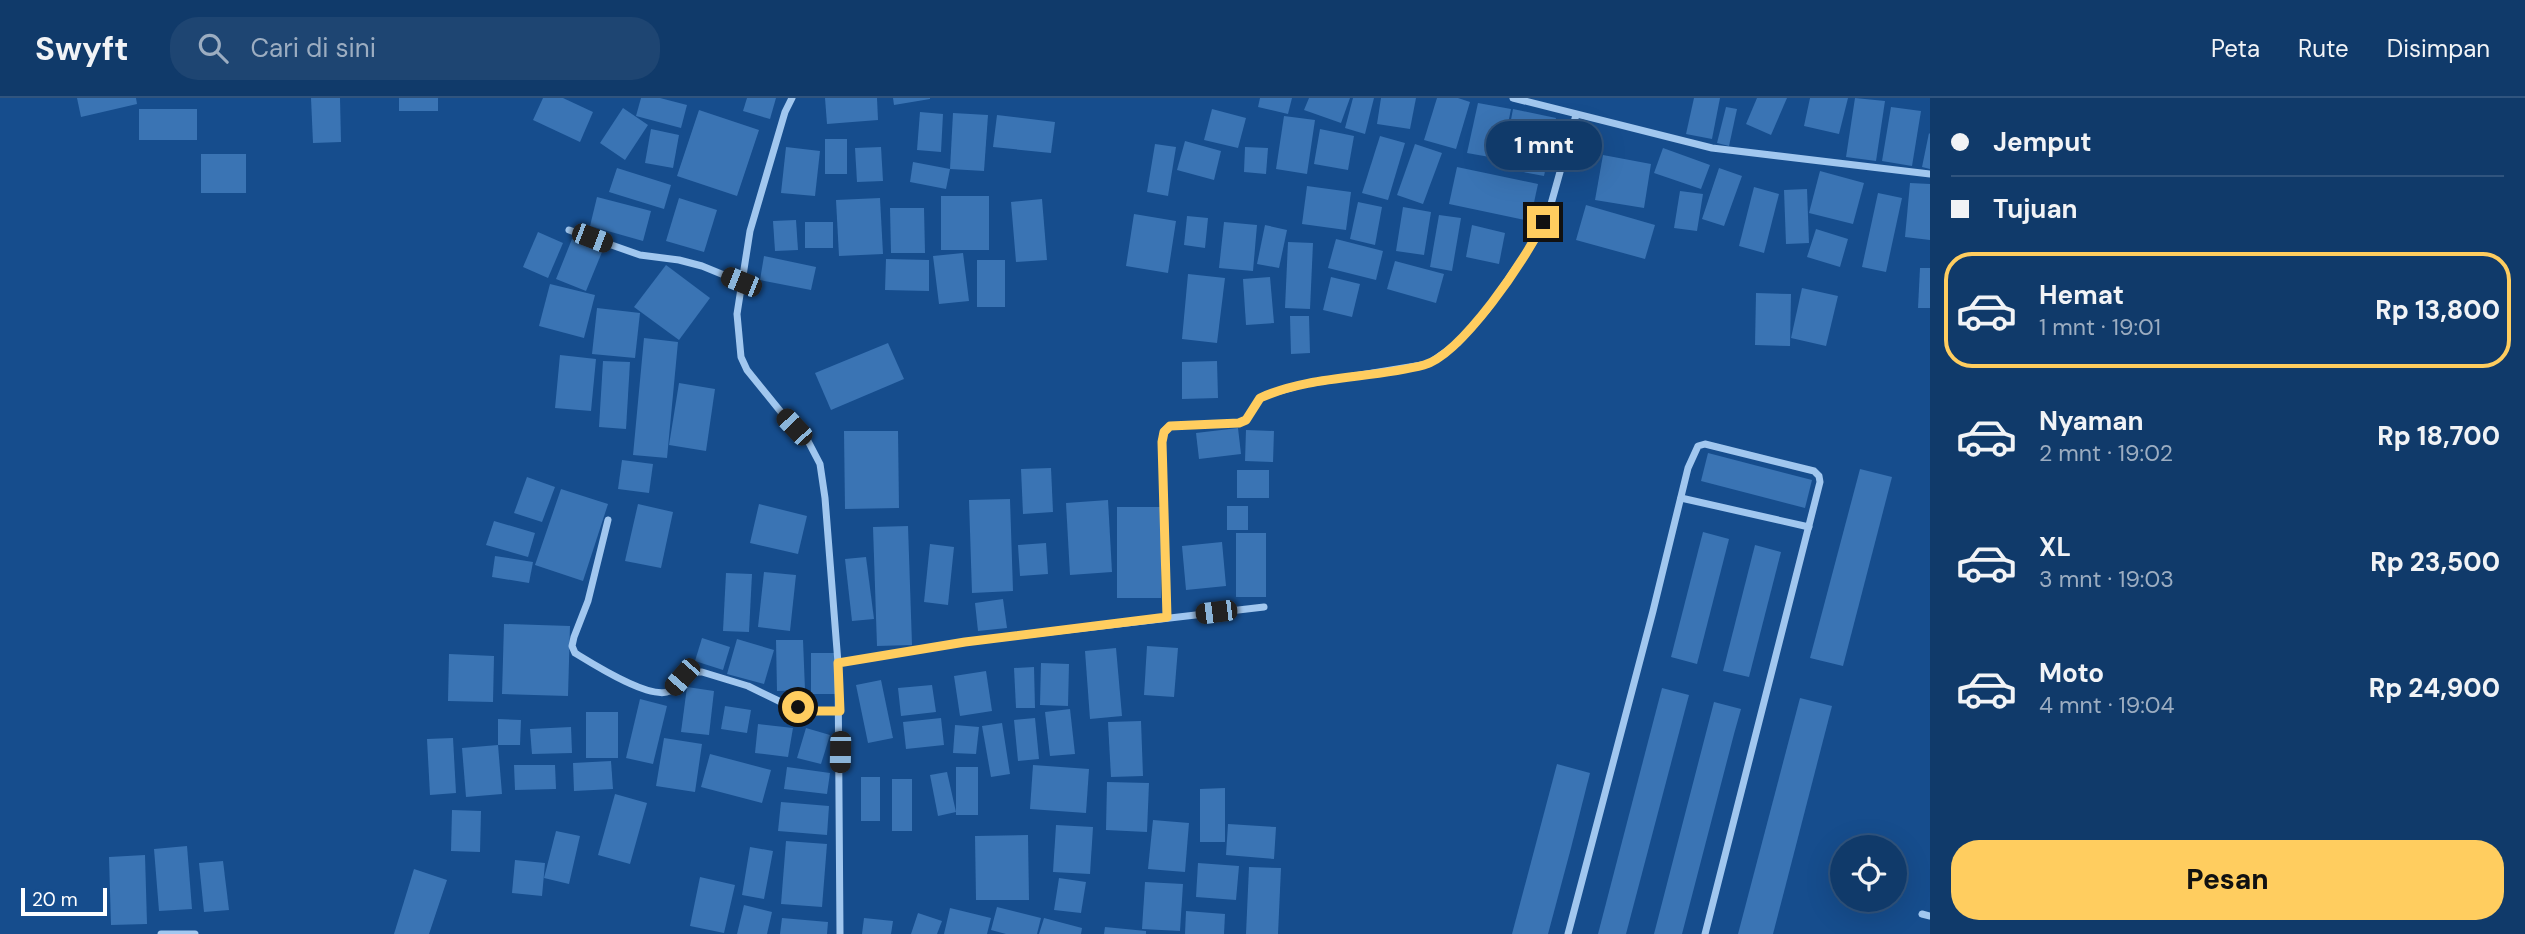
<!DOCTYPE html>
<html lang="id">
<head>
<meta charset="utf-8">
<style>
	:root { --surface:#103a6a; --page:#1e4572; --text:#f1f3f6; --muted:#9cadc1; --line:#30547e; --accent:#ffcd5f }
	body { margin:0; font-family:"DM Sans",sans-serif; background:var(--page); color:var(--text); height:100vh; display:flex; flex-direction:column; font-size:26px; white-space:nowrap }
	* { box-sizing:border-box; margin:0 }
	p { font-size:23px; color:var(--muted) }
	.icon { flex:none; width:38px; height:38px; fill:none; stroke:currentColor; stroke-width:2; stroke-linecap:round; stroke-linejoin:round }
	.map { position:relative; flex:1; overflow:hidden }
	.drawer { display:flex; flex-direction:column; background:var(--surface); width:595px }
	.drawer>* { flex:none }
	.top-card { display:grid; align-content:center; height:154px; padding:0 21px; background:var(--surface) }
	.buttons { position:absolute; left:1830px; top:737px; display:grid; gap:14px }
	.buttons a { display:grid; place-items:center; width:77px; height:77px; border-radius:50%; background:var(--surface); box-shadow:0 7px 28px #0002,0 0 0 2px var(--line); font-size:35px }
	.scale { position:absolute; left:21px; bottom:18px; width:86px; box-sizing:border-box; padding-left:7px; border:4px solid #fff; border-top:0; font-size:19px; line-height:24px; white-space:nowrap; color:#fff; -webkit-text-stroke:5px #164d8d; paint-order:stroke }
	.end { position:absolute; width:32px; height:32px; margin:-16px; border:9px solid #ffcd5f; background:#111; box-shadow:0 0 0 4px #111 }
	.from { border-radius:50% }
	.bubble { position:absolute; height:49px; border-radius:24px; background:var(--surface); box-shadow:0 7px 28px #0002,0 0 0 2px var(--line); font-size:23px; font-weight:800; line-height:49px; text-align:center }
	.car { position:absolute; width:21px; height:42px; margin:-21px -10px; border-radius:9px; box-shadow:0 0 5px 2px #0007; background:linear-gradient(#222 24%,#8ab4d8 0 40%,#222 0 76%,#8ab4d8 0 86%,#222 0) }
	.top-card b { display:flex; align-items:center; gap:24px; height:66px; font-size:26px }
	.top-card b+b { border-top:2px solid var(--line) }
	.top-card i { width:18px; height:18px; background:var(--text) }
	ul { padding:0; list-style:none }
	li { display:flex; align-items:center; gap:21px; height:116px; margin:0 14px 10px; padding:0 7px; border:4px solid transparent; border-radius:28px }
	li div { flex:1 }
	li b { display:block; font-size:26px }
	li em { font-style:normal; font-weight:800 }
	li.on { border-color:var(--accent) }
	li>.icon { width:63px; height:63px; stroke-width:1.5 }
	.action { display:flex; gap:14px; margin-top:auto; padding:14px 21px }
	.action a { flex:1; height:80px; border-radius:28px; background:var(--accent); color:#111; font-size:28px; font-weight:800; line-height:80px; text-align:center }
	header { display:flex; align-items:center; gap:42px; box-sizing:border-box; height:98px; padding:0 35px; background:var(--surface); border-bottom:2px solid var(--line) }
	header strong { font-size:33px }
	nav { display:flex; gap:38px; margin-inline-start:auto; font-size:24px }
	.search { width:490px; height:63px; background:var(--page); display:flex; align-items:center; gap:18px; box-sizing:border-box; padding:0 24px; border-radius:28px; color:var(--muted); font-size:26px }
	main { display:flex; flex:1; min-height:0 }
	.map>svg:first-child { display:block }
	.building { fill:#3a74b4 }
	.lines { fill:none; stroke-linecap:round; stroke-linejoin:round }
	.street { stroke:#a1c7ef; stroke-width:7 }
	.route { stroke:#ffcd5f; stroke-width:9 }
</style>
</head>
<body>
<header>
<strong>Swyft</strong>
<div class="search"><svg class="icon" aria-label="search" viewBox="0 0 24 24"><circle cx="10" cy="10" r="6"/><path d="M15 15l6 6"/></svg>Cari di sini</div>
<nav><a>Peta</a><a>Rute</a><a>Disimpan</a></nav>
</header>
<main>
<div class="map">
<svg width="1930" height="836" viewBox="0 0 1930 836">
	<rect width="100%" height="100%" fill="#164d8d"/>
	<g class="building">
		<polygon points="77,0 136,0 137,6 81,19"/>
		<polygon points="311,0 340,0 341,44 313,45"/>
		<rect x="399" y="0" width="39" height="13"/>
		<polygon points="543,0 563,0 593,14 580,44 533,22"/>
		<polygon points="641,0 660,0 687,7 681,30 636,18"/>
		<polygon points="747,0 776,0 770,21 743,13"/>
		<polygon points="825,0 877,0 878,22 827,26"/>
		<polygon points="893,0 930,0 930,1 894,7"/>
		<polygon points="1260,0 1292,0 1288,16 1258,9"/>
		<polygon points="1309,0 1350,0 1341,25 1304,12"/>
		<polygon points="1353,0 1374,0 1365,36 1345,30"/>
		<polygon points="1381,0 1416,0 1410,31 1377,26"/>
		<polygon points="1437,0 1458,0 1470,4 1456,51 1424,42"/>
		<polygon points="1694,0 1720,0 1712,41 1686,36"/>
		<polygon points="1757,0 1787,0 1771,37 1746,26"/>
		<polygon points="1810,0 1848,0 1839,36 1804,28"/>
		<polygon points="1855,0 1885,3 1876,63 1846,59"/>
		<polygon points="1478,5 1511,11 1501,61 1467,55"/>
		<polygon points="1726,9 1737,11 1729,48 1717,45"/>
		<polygon points="1891,9 1921,13 1912,68 1882,63"/>
		<polygon points="623,10 648,27 625,62 600,45"/>
		<rect x="139" y="11" width="58" height="31"/>
		<polygon points="1212,11 1246,20 1238,50 1204,42"/>
		<polygon points="1513,11 1556,20 1544,78 1502,70"/>
		<polygon points="699,12 759,32 737,98 677,78"/>
		<polygon points="920,14 943,16 941,54 917,52"/>
		<polygon points="953,15 988,17 984,73 950,71"/>
		<polygon points="997,17 1055,24 1051,55 993,49"/>
		<polygon points="1284,18 1315,22 1307,76 1276,71"/>
		<polygon points="651,31 679,37 673,70 645,65"/>
		<polygon points="1320,31 1354,38 1348,72 1314,66"/>
		<polygon points="1929,35 1930,36 1930,71 1922,69"/>
		<polygon points="1380,38 1405,45 1388,102 1362,95"/>
		<rect x="825" y="41" width="22" height="35"/>
		<polygon points="1185,43 1221,53 1214,82 1177,72"/>
		<polygon points="1155,46 1176,49 1168,98 1147,94"/>
		<polygon points="1415,46 1442,55 1423,106 1397,97"/>
		<polygon points="786,49 820,53 815,98 781,95"/>
		<polygon points="881,49 883,83 857,84 855,50"/>
		<polygon points="1245,49 1268,50 1266,76 1244,74"/>
		<polygon points="1663,50 1710,67 1701,91 1654,75"/>
		<rect x="201" y="56" width="45" height="39"/>
		<polygon points="1603,57 1651,66 1644,110 1595,102"/>
		<polygon points="913,64 950,71 946,91 910,84"/>
		<polygon points="1457,69 1538,86 1530,123 1449,106"/>
		<polygon points="617,70 671,87 664,111 609,94"/>
		<polygon points="1719,70 1742,78 1724,128 1702,121"/>
		<polygon points="1820,73 1864,85 1853,126 1809,115"/>
		<polygon points="1910,85 1930,86 1930,142 1905,139"/>
		<polygon points="1307,88 1351,94 1346,132 1302,126"/>
		<polygon points="1754,89 1779,96 1764,155 1739,148"/>
		<polygon points="1807,91 1809,145 1786,146 1784,92"/>
		<polygon points="1680,93 1703,96 1697,133 1674,130"/>
		<polygon points="1878,95 1902,100 1886,174 1862,169"/>
		<rect x="941" y="98" width="48" height="54"/>
		<polygon points="597,99 651,113 643,143 590,128"/>
		<polygon points="679,100 717,112 704,154 666,143"/>
		<polygon points="880,100 883,156 839,158 836,102"/>
		<polygon points="1042,101 1047,162 1016,164 1011,104"/>
		<polygon points="1358,104 1382,109 1375,147 1350,141"/>
		<polygon points="1586,107 1655,127 1645,161 1576,142"/>
		<polygon points="1403,109 1431,114 1424,157 1396,153"/>
		<polygon points="890,110 924,110 925,155 891,155"/>
		<polygon points="1134,116 1176,123 1168,175 1126,168"/>
		<polygon points="1439,117 1461,120 1452,173 1430,169"/>
		<polygon points="1187,118 1208,120 1205,150 1184,147"/>
		<polygon points="796,122 798,152 775,153 773,123"/>
		<rect x="805" y="124" width="28" height="26"/>
		<polygon points="1224,124 1257,127 1253,173 1219,170"/>
		<polygon points="1265,127 1287,132 1279,170 1257,166"/>
		<polygon points="1472,127 1505,135 1499,166 1466,159"/>
		<polygon points="1816,131 1848,141 1840,169 1807,159"/>
		<polygon points="538,134 563,145 548,180 523,169"/>
		<polygon points="572,141 602,154 586,193 556,181"/>
		<polygon points="1336,141 1383,153 1376,182 1328,170"/>
		<polygon points="1288,144 1313,145 1310,211 1285,210"/>
		<polygon points="963,155 969,203 939,206 933,158"/>
		<polygon points="764,158 816,169 811,192 760,182"/>
		<polygon points="886,161 929,162 929,193 885,192"/>
		<rect x="977" y="162" width="28" height="47"/>
		<polygon points="1395,163 1444,176 1436,205 1387,191"/>
		<polygon points="666,167 710,200 679,242 634,209"/>
		<polygon points="1920,170 1930,170 1930,210 1918,210"/>
		<polygon points="1188,176 1225,180 1217,245 1182,241"/>
		<polygon points="1270,179 1274,225 1246,227 1243,181"/>
		<polygon points="1331,179 1360,186 1352,219 1323,212"/>
		<polygon points="550,186 595,197 584,240 539,228"/>
		<polygon points="1802,190 1838,198 1826,248 1791,240"/>
		<polygon points="1756,195 1791,196 1790,248 1755,247"/>
		<polygon points="597,210 640,215 635,260 592,256"/>
		<polygon points="1290,218 1309,218 1310,255 1291,256"/>
		<polygon points="644,240 678,244 667,360 633,357"/>
		<polygon points="888,245 904,281 831,312 815,275"/>
		<polygon points="560,257 596,261 591,313 555,310"/>
		<polygon points="603,263 630,264 626,331 599,329"/>
		<polygon points="1217,263 1218,300 1182,301 1182,264"/>
		<polygon points="679,285 715,291 706,353 669,347"/>
		<polygon points="1238,330 1241,356 1199,361 1196,335"/>
		<polygon points="1246,332 1274,333 1273,364 1245,363"/>
		<polygon points="844,333 898,333 899,410 845,411"/>
		<polygon points="1708,355 1812,382 1805,410 1701,383"/>
		<polygon points="622,362 653,366 649,395 618,391"/>
		<polygon points="1051,370 1053,414 1023,416 1021,371"/>
		<polygon points="1860,371 1892,379 1843,568 1810,560"/>
		<rect x="1237" y="372" width="32" height="28"/>
		<polygon points="527,379 555,389 542,424 514,415"/>
		<polygon points="561,391 608,406 583,483 535,467"/>
		<polygon points="1010,401 1013,493 972,495 969,402"/>
		<polygon points="1108,402 1112,474 1070,477 1066,405"/>
		<polygon points="638,406 673,414 661,470 625,463"/>
		<polygon points="759,406 807,418 798,456 750,445"/>
		<rect x="1227" y="408" width="21" height="24"/>
		<rect x="1117" y="409" width="44" height="91"/>
		<polygon points="494,423 535,435 528,459 486,447"/>
		<polygon points="908,428 912,547 877,548 873,429"/>
		<polygon points="1703,434 1729,441 1697,566 1671,559"/>
		<rect x="1236" y="435" width="30" height="64"/>
		<polygon points="1222,444 1226,488 1186,492 1182,448"/>
		<polygon points="1046,445 1048,476 1020,478 1018,447"/>
		<polygon points="930,446 954,449 948,507 924,504"/>
		<polygon points="1755,447 1781,454 1749,579 1723,573"/>
		<polygon points="495,458 533,464 529,485 492,479"/>
		<polygon points="866,459 874,521 852,523 845,461"/>
		<polygon points="764,474 796,477 790,533 758,529"/>
		<polygon points="726,475 752,476 749,534 723,533"/>
		<polygon points="1003,501 1007,530 978,533 975,505"/>
		<polygon points="504,526 570,528 568,598 502,596"/>
		<polygon points="702,540 730,549 723,572 695,563"/>
		<polygon points="737,541 774,552 764,586 727,576"/>
		<polygon points="776,542 803,542 805,592 777,593"/>
		<polygon points="1147,548 1178,550 1174,599 1144,597"/>
		<polygon points="1116,550 1122,618 1090,621 1085,553"/>
		<rect x="811" y="555" width="24" height="41"/>
		<polygon points="449,556 494,558 493,604 448,603"/>
		<polygon points="1041,565 1069,566 1068,608 1040,607"/>
		<polygon points="1034,569 1035,610 1016,610 1014,570"/>
		<polygon points="986,573 992,613 960,618 954,578"/>
		<polygon points="881,582 893,640 868,645 856,587"/>
		<polygon points="932,587 936,614 901,618 898,590"/>
		<polygon points="687,589 714,593 709,637 681,634"/>
		<polygon points="1662,590 1689,597 1626,836 1598,836"/>
		<polygon points="1800,600 1832,608 1786,786 1773,836 1738,836"/>
		<polygon points="640,601 667,608 653,666 626,660"/>
		<polygon points="1714,604 1741,611 1734,636 1682,836 1654,836"/>
		<polygon points="725,608 751,612 747,635 721,631"/>
		<polygon points="1070,611 1075,656 1050,658 1045,614"/>
		<rect x="586" y="614" width="32" height="46"/>
		<polygon points="941,620 944,647 906,651 903,624"/>
		<polygon points="1035,620 1039,661 1018,663 1014,622"/>
		<polygon points="498,621 521,622 520,647 498,647"/>
		<polygon points="1141,623 1143,678 1111,679 1108,624"/>
		<polygon points="1002,625 1010,676 991,679 982,628"/>
		<polygon points="758,626 793,630 788,659 755,655"/>
		<polygon points="955,627 979,629 976,656 953,655"/>
		<polygon points="571,629 572,655 532,656 530,631"/>
		<polygon points="806,630 830,637 821,666 797,660"/>
		<polygon points="453,640 456,695 430,697 427,641"/>
		<polygon points="664,640 702,646 695,694 656,688"/>
		<polygon points="498,647 502,696 466,699 462,650"/>
		<polygon points="710,656 771,672 762,705 701,689"/>
		<polygon points="611,663 613,691 574,693 573,665"/>
		<polygon points="1557,666 1590,675 1571,750 1548,836 1512,836"/>
		<polygon points="514,667 555,667 556,691 515,692"/>
		<polygon points="1033,667 1089,671 1086,715 1030,711"/>
		<polygon points="787,669 830,675 827,696 784,691"/>
		<rect x="956" y="669" width="22" height="48"/>
		<polygon points="947,674 956,714 938,718 930,677"/>
		<rect x="861" y="679" width="19" height="44"/>
		<rect x="892" y="681" width="20" height="52"/>
		<polygon points="1107,684 1149,685 1147,734 1106,732"/>
		<polygon points="1225,690 1225,744 1200,744 1200,691"/>
		<polygon points="615,696 647,705 630,766 598,757"/>
		<polygon points="781,704 829,708 827,737 778,733"/>
		<polygon points="452,712 481,713 480,754 451,753"/>
		<polygon points="1153,722 1189,725 1185,774 1148,771"/>
		<polygon points="1228,726 1276,729 1274,761 1226,757"/>
		<polygon points="1056,727 1093,729 1090,776 1053,774"/>
		<polygon points="556,733 580,738 569,786 544,780"/>
		<polygon points="1028,737 1029,802 976,802 975,738"/>
		<polygon points="786,743 827,746 822,809 781,806"/>
		<polygon points="187,748 192,811 159,813 154,751"/>
		<polygon points="750,749 773,753 764,801 742,797"/>
		<polygon points="145,757 147,826 111,827 109,759"/>
		<polygon points="515,762 545,765 542,798 512,795"/>
		<polygon points="223,763 229,812 204,814 199,765"/>
		<polygon points="1198,765 1239,768 1236,802 1196,799"/>
		<polygon points="1249,769 1281,770 1278,836 1246,836"/>
		<polygon points="414,771 447,782 429,836 394,836"/>
		<polygon points="700,779 735,787 724,835 690,828"/>
		<polygon points="1059,780 1086,784 1081,815 1054,812"/>
		<polygon points="1145,784 1183,786 1180,833 1142,831"/>
		<polygon points="744,807 772,814 767,836 737,836"/>
		<polygon points="997,809 1041,820 1037,836 1006,836 991,832"/>
		<polygon points="950,810 991,820 987,836 944,836"/>
		<polygon points="1186,813 1225,816 1224,836 1185,836"/>
		<polygon points="918,815 942,823 937,836 911,836"/>
		<polygon points="782,820 828,824 827,836 780,836"/>
		<polygon points="864,820 893,823 891,836 862,836"/>
		<polygon points="1044,820 1082,830 1081,836 1039,836"/>
		<polygon points="1105,829 1146,833 1146,836 1104,836"/>
	</g>
	<g class="lines">
		<g class="street">
			<polyline points="792,0 785,14 750,133 737,216 741,259 747,272 781,314 808,343 820,366 825,400 838,565 840,836"/>
			<polyline points="1513,0 1712,50 1930,76"/>
			<polyline points="569,132 640,157 679,162 702,168 741,184"/>
			<polyline points="1681,400 1809,429"/>
			<path d="M608,422L588,503L574,539L572,548L575,555C593,566 651,603 670,593C677,589 683,579 690,574H702L748,588L783,605L814,613H840"/>
			<polyline points="1167,519 1162,344 1164,333 1170,328 1239,325 1246,322 1260,300 1266,297 1305,286 1428,266 1458,245 1487,212 1535,142 1551,106 1576,17"/>
			<polyline points="838,565 965,544 1264,509"/>
			<polyline points="1922,816 1930,818"/>
			<polyline points="161,836 195,836"/>
			<polyline points="1568,836 1653,513 1688,370 1698,348 1705,346 1814,373 1819,378 1820,384 1705,836"/>
		</g>
	</g>
	<g class="lines">
		<path class="route" d="M798,609L814,613H840L838,565L965,544L1167,519L1162,344L1164,334L1170,328L1239,325L1246,322L1260,300C1311,277 1371,281 1424,267C1461,257 1528,159 1543,124"/>
	</g>
</svg>
<div class="buttons">
<a><svg class="icon" aria-label="locate" viewBox="0 0 24 24"><circle cx="12" cy="12" r="6"/><path d="M12 2v4M12 18v4M2 12h4M18 12h4"/></svg></a>
</div>
<div class="scale">20 m</div>
<i class="end from" style="left:798px;top:609px"></i>
<i class="end" style="left:1543px;top:124px"></i>
<div class="bubble" style="left:1486px;top:23px;width:116px">1 mnt</div>
<i class="car" style="left:592px;top:140px;rotate:111deg"></i>
<i class="car" style="left:741px;top:184px;rotate:292deg"></i>
<i class="car" style="left:794px;top:329px;rotate:317deg"></i>
<i class="car" style="left:1216px;top:514px;rotate:263deg"></i>
<i class="car" style="left:682px;top:579px;rotate:221deg"></i>
<i class="car" style="left:840px;top:654px;rotate:181deg"></i>
</div>
<section class="drawer">
<div class="top-card">
<b><i class="from"></i>Jemput</b>
<b><i></i>Tujuan</b>
</div>
<ul>
<li class="on"><svg class="icon" aria-label="car" viewBox="0 0 24 24"><path d="M5 17H2v-5l4-1 3-4h7l3 4 3 1v5h-3M9 17h6M6 11h13"/><circle cx="7" cy="17" r="2"/><circle cx="17" cy="17" r="2"/></svg><div><b>Hemat</b><p>1 mnt · 19:01</p></div><em>Rp 13,800</em></li>
<li><svg class="icon" aria-label="car" viewBox="0 0 24 24"><path d="M5 17H2v-5l4-1 3-4h7l3 4 3 1v5h-3M9 17h6M6 11h13"/><circle cx="7" cy="17" r="2"/><circle cx="17" cy="17" r="2"/></svg><div><b>Nyaman</b><p>2 mnt · 19:02</p></div><em>Rp 18,700</em></li>
<li><svg class="icon" aria-label="car" viewBox="0 0 24 24"><path d="M5 17H2v-5l4-1 3-4h7l3 4 3 1v5h-3M9 17h6M6 11h13"/><circle cx="7" cy="17" r="2"/><circle cx="17" cy="17" r="2"/></svg><div><b>XL</b><p>3 mnt · 19:03</p></div><em>Rp 23,500</em></li>
<li><svg class="icon" aria-label="car" viewBox="0 0 24 24"><path d="M5 17H2v-5l4-1 3-4h7l3 4 3 1v5h-3M9 17h6M6 11h13"/><circle cx="7" cy="17" r="2"/><circle cx="17" cy="17" r="2"/></svg><div><b>Moto</b><p>4 mnt · 19:04</p></div><em>Rp 24,900</em></li>
</ul>
<div class="action"><a>Pesan</a></div>
</section>
</main>
</body>
</html>
